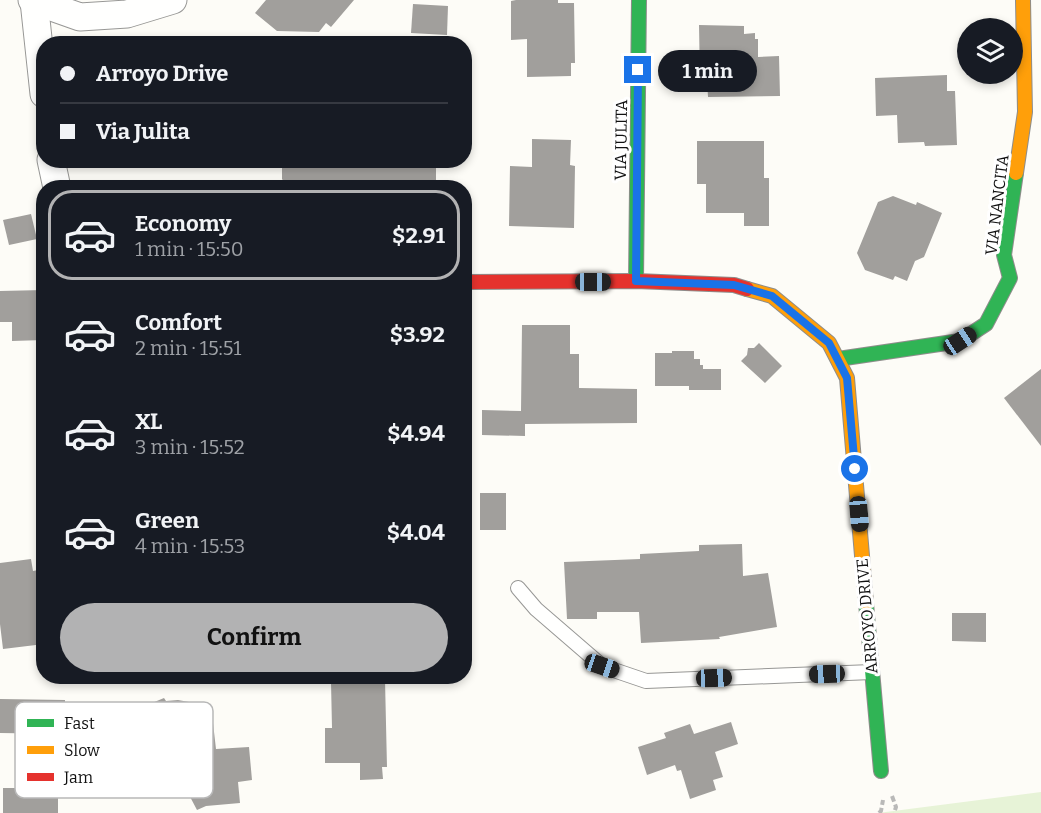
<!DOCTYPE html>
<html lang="en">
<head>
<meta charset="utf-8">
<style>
	:root { --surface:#171b24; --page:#242831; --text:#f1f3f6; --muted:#9ea1a6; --line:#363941; --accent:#b2b2b3 }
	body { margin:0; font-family:Bitter,serif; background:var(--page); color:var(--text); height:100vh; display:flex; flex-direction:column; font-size:22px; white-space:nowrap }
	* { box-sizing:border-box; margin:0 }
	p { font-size:20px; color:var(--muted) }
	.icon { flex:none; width:33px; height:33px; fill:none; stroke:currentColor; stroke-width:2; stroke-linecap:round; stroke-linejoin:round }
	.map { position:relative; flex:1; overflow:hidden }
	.sheet { position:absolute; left:36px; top:180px; width:436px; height:504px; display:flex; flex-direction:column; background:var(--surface); border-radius:24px; box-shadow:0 3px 9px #0003 }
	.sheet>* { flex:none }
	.guide { position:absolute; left:36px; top:36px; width:436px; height:132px; border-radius:24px; box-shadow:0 3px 9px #0003; display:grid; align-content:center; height:132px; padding:0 24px; background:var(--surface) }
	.buttons { position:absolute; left:957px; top:18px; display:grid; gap:12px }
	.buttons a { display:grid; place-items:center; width:66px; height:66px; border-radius:50%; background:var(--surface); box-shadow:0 3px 9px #0003; font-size:30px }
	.end { position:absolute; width:27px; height:27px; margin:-14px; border:8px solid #1a73e8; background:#fff; box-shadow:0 0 0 3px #fff }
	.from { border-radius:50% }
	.bubble { position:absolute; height:42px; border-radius:21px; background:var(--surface); box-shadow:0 3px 9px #0003; font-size:20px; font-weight:700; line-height:42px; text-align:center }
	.car { position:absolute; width:18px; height:36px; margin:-18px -9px; border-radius:8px; box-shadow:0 0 4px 2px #0007; background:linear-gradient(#222 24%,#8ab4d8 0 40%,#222 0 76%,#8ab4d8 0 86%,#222 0) }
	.guide b { display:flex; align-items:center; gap:21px; height:57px; font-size:22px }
	.guide b+b { border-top:2px solid var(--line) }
	.guide i { width:15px; height:15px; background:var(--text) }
	ul { padding:10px 0 0; list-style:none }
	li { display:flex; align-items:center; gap:18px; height:90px; margin:0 12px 9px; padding:0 12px; border:3px solid transparent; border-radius:24px }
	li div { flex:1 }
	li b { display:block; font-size:22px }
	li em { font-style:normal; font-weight:700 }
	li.active { border-color:var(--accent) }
	li>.icon { width:54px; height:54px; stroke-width:1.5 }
	.button { display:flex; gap:12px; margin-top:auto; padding:12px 24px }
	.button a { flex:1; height:69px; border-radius:36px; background:var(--accent); color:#111; font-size:24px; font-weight:700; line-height:69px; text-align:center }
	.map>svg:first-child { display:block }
	.green { fill:#e7f3d7 }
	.building { fill:#a19f9c }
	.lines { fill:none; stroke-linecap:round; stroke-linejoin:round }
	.lane-casing { stroke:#979795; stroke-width:16 }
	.street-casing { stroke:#979795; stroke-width:29 }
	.fast-casing { stroke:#8e8d8b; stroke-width:16 }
	.slow-casing { stroke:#8e8d8b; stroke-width:16 }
	.jam-casing { stroke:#8e8d8b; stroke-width:16 }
	.path { stroke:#b9b9b8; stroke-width:4; stroke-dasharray:6 3; stroke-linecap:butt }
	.lane { stroke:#fffffe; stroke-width:14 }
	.street { stroke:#fffffe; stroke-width:27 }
	.fast { stroke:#30b455; stroke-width:14 }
	.slow { stroke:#ff9f0a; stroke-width:14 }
	.jam { stroke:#e5322d; stroke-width:14 }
	.route { stroke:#1a73e8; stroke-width:8 }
	.labels { text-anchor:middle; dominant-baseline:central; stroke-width:6; stroke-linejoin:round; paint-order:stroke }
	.street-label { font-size:16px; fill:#111; stroke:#fff }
	.key { fill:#fff; stroke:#b8b8b8; stroke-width:1.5 }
	.key-label { font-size:16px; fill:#111 }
</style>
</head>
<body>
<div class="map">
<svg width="1041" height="813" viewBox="0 0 1041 813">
	<rect width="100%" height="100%" fill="#fdfcf7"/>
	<polygon class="green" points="1041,792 1041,813 878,813"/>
	<g class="building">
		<polygon points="266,0 354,0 331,27 326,23 319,32 277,31 255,13"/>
		<polygon points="516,0 558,0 558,3 574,3 575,63 571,63 571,76 527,77 527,39 511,40 511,1"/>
		<polygon points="413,4 448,6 447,35 411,33"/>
		<polygon points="699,25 744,26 744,34 755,33 755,39 758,39 758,57 779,56 780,96 708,97 707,80 700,80"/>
		<polygon points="947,75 947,91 955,91 957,145 925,146 924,142 898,143 897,115 876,116 875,78"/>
		<polygon points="532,139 571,140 570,165 575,166 574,228 509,226 510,166 532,167"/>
		<polygon points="697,141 764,141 764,178 769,178 769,226 744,226 744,213 706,213 706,184 697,184"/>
		<polygon points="282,160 436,160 436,188 288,188 282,179"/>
		<polygon points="893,196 916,205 917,202 942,213 924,257 915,261 907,281 895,276 893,280 865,270 857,253 878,202"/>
		<polygon points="31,214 37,239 9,245 3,220"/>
		<polygon points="44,290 44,340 12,341 12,322 0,322 0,291"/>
		<polygon points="522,325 570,325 570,354 579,354 579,388 637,389 637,423 525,424 525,436 482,435 482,410 521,411"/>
		<polygon points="759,343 782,366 765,383 741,361 747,355 748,348 754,348"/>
		<polygon points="672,351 694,351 694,359 700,359 700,365 703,365 703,369 721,369 721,390 689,390 689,386 655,386 655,353 672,353"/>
		<polygon points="1041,369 1041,446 1004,398"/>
		<rect x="480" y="493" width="26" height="37"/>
		<polygon points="742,544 743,576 768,573 777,627 719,637 720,639 641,643 639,612 597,612 597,619 567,619 564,562 640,559 640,554 699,551 699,545"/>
		<polygon points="31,559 33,571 38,570 39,580 44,580 44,644 3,649 0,624 0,563"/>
		<polygon points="952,613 986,613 986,642 952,641"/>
		<polygon points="350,676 381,676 381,680 385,680 387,767 382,767 383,779 360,780 360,763 325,763 325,728 332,728 331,682 350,681"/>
		<polygon points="164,698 166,701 178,700 211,706 216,749 249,747 252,780 238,782 240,803 206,806 197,810 187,791 186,762 130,759 131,734 127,734 125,705 152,703"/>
		<polygon points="0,699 65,700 64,734 0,733"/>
		<polygon points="731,722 738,744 715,752 723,777 713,780 716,790 690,799 681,770 677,771 675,765 647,775 638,747 666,738 664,733 690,724 694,734"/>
		<rect x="3" y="788" width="55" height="25"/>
	</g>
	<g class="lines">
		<g class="lane-casing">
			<polyline id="lane" points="518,588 536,609 602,666 646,681 872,672"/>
		</g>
		<g class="street-casing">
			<g id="street">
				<polyline points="32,0 80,17 127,14 173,0"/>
				<polyline points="34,1 44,94"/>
				<polyline points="51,160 57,188"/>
			</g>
		</g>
		<g class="fast-casing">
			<g id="fast">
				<polyline points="636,281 639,0"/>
				<polyline points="838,359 960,341 986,324 1010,278 1004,255 1016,173"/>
				<polyline points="866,603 881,771"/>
			</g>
		</g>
		<g class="slow-casing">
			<g id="slow">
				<polyline points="1016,173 1025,112 1023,0"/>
				<polyline points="747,289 772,296 829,343 847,378 866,603"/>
			</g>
		</g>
		<g class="jam-casing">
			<polyline id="jam" points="465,282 636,281 734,285 747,289"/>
		</g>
		<g class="path">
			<polyline points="892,796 896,807 894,813"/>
			<polyline points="879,813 881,811 883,800"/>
		</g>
		<use href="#lane" class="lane"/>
		<use href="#street" class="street"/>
		<use href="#fast" class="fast"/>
		<use href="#slow" class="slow"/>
		<use href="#jam" class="jam"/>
	</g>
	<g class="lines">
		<polyline class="route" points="638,70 636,281 734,285 772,296 829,343 847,378 855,469"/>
	</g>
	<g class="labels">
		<g class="street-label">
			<text transform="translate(621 140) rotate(-89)">VIA JULITA</text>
			<text transform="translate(997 205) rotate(-83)">VIA NANCITA</text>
			<text transform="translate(867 616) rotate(-95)">ARROYO DRIVE</text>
		</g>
	</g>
	<rect x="15" y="702" width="198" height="96" rx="9" class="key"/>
	<rect x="27" y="719" width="27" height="8" fill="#30b455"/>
	<rect x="27" y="746" width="27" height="8" fill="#ff9f0a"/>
	<rect x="27" y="773" width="27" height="8" fill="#e5322d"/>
	<g class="key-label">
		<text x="64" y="729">Fast</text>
		<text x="64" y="756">Slow</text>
		<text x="64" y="783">Jam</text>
	</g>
</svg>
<div class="buttons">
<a><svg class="icon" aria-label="layers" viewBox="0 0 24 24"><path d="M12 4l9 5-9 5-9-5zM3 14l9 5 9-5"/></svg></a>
</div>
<i class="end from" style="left:855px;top:469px"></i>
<i class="end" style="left:638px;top:70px"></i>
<div class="bubble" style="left:658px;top:50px;width:99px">1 min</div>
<i class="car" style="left:593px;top:282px;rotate:90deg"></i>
<i class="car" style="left:960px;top:341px;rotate:57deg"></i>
<i class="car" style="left:859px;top:514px;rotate:175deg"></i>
<i class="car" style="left:602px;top:666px;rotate:109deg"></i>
<i class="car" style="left:827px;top:674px;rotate:268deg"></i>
<i class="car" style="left:714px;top:678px;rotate:88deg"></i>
<div class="guide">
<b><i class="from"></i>Arroyo Drive</b>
<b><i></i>Via Julita</b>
</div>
<section class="sheet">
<ul>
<li class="active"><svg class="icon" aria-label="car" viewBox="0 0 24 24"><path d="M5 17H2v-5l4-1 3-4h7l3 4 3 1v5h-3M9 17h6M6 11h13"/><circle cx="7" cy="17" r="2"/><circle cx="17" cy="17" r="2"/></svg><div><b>Economy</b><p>1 min · 15:50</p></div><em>$2.91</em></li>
<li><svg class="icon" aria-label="car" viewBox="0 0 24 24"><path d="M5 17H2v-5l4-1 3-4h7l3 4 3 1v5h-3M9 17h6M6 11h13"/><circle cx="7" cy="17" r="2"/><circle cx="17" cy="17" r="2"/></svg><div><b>Comfort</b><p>2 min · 15:51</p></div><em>$3.92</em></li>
<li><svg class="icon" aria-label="car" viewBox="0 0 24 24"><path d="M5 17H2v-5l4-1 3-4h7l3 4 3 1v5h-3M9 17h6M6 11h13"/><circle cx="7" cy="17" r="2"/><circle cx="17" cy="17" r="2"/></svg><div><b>XL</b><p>3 min · 15:52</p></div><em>$4.94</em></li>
<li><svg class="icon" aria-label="car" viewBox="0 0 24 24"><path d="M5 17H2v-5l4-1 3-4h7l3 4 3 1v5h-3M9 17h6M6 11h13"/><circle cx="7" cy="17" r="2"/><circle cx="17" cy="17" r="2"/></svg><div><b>Green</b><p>4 min · 15:53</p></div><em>$4.04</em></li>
</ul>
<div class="button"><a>Confirm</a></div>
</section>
</div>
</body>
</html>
